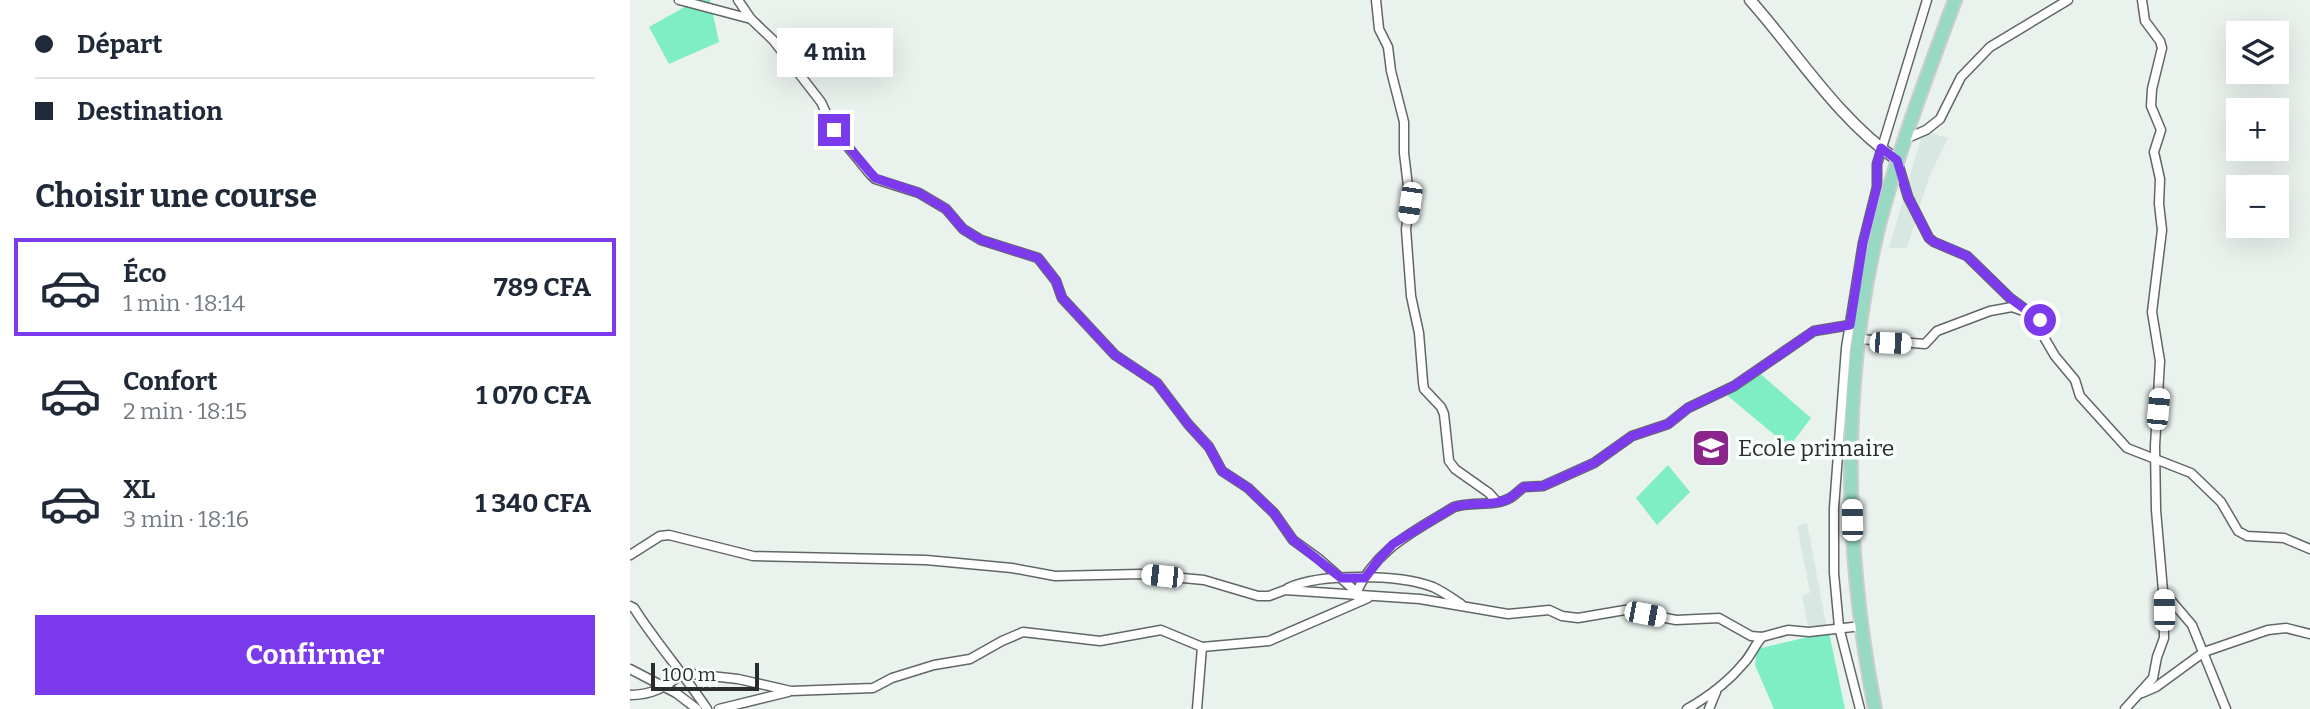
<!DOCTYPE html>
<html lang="fr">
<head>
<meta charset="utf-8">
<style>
	:root { --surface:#fff; --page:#f2f2f3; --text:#1f2937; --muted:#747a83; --line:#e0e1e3; --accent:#7c3aed }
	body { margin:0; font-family:Bitter,serif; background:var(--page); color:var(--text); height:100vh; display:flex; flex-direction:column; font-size:26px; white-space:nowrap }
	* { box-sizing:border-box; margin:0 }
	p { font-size:23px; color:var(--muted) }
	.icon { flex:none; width:38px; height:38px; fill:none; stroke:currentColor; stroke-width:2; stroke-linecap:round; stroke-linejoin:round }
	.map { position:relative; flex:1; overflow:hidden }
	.drawer { display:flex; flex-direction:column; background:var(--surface); width:630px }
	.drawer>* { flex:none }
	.banner { display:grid; align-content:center; height:154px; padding:0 35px; background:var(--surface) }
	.buttons { position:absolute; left:1596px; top:21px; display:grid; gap:14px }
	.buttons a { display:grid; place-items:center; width:63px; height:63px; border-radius:0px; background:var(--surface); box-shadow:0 7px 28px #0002; font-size:35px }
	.scale { position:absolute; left:21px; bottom:18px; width:108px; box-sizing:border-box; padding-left:7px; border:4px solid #2a2d2c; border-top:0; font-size:19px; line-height:24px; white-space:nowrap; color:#2a2d2c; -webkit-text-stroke:5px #f8fffc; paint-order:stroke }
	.end { position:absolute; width:32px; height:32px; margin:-16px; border:9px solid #7c3aed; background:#fff; box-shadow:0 0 0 4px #fff }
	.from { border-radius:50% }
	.bubble { position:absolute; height:49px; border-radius:0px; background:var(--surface); box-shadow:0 7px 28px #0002; font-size:23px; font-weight:700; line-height:49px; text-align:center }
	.car { position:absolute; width:21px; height:42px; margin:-21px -10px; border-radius:9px; box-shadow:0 0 5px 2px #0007; background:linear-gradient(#fff 24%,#345 0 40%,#fff 0 76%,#345 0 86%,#fff 0) }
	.banner b { display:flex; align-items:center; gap:24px; height:66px; font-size:26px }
	.banner b+b { border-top:2px solid var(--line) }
	.banner i { width:18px; height:18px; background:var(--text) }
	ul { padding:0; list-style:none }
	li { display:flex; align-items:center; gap:21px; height:98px; margin:0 14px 10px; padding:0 21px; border:4px solid transparent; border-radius:0px }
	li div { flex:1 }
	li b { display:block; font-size:26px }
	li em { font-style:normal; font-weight:700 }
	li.active { border-color:var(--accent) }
	li>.icon { width:63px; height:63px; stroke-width:1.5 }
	h2 { padding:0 35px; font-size:32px; line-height:84px }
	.primary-button { display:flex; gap:14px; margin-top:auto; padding:14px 35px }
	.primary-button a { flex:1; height:80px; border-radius:0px; background:var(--accent); color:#fff; font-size:28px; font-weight:700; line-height:80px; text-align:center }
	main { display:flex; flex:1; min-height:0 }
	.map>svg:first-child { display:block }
	.built { fill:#d8e7e1 }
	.green { fill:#80eec5 }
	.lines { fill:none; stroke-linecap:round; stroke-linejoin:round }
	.minor-casing { stroke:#616764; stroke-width:11 }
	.tertiary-casing { stroke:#616764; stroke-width:13 }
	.primary-casing { stroke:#cccdcc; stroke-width:16 }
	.minor { stroke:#fff; stroke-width:8 }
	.tertiary { stroke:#fff; stroke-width:10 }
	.primary { stroke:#97d9c2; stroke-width:12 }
	.route { stroke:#7c3aed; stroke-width:9 }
	.labels { text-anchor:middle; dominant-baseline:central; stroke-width:7; stroke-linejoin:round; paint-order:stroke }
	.poi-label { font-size:23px; fill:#2a2d2c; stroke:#f8fffc; text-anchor:start }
</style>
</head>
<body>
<main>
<section class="drawer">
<div class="banner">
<b><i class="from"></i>Départ</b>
<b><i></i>Destination</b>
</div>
<h2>Choisir une course</h2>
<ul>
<li class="active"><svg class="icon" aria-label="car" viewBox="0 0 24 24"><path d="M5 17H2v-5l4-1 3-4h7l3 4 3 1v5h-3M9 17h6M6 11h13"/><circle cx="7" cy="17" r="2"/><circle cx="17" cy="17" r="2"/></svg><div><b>Éco</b><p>1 min · 18:14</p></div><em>789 CFA</em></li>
<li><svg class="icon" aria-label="car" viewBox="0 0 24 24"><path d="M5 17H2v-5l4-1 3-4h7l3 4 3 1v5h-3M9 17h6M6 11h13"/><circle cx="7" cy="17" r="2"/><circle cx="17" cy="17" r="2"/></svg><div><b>Confort</b><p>2 min · 18:15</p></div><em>1 070 CFA</em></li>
<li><svg class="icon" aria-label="car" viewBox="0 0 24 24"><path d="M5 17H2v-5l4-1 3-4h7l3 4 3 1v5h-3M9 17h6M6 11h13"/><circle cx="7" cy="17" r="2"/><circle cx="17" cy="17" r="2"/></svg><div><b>XL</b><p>3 min · 18:16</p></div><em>1 340 CFA</em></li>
</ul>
<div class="primary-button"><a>Confirmer</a></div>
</section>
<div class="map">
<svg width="1680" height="709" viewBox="0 0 1680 709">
	<rect width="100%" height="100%" fill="#eaf2ee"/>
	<g class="built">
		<polygon points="1293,131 1318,138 1299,177 1277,248 1259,248"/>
		<polygon points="1177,523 1197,629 1179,632 1172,595 1180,593 1167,526"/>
	</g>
	<g class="green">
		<polygon points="67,0 80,0 89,42 39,64 19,27"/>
		<polygon points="1126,370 1181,418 1159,447 1098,396 1104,386"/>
		<polygon points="1038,465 1060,492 1027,525 1006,498"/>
		<polygon points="1199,632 1215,709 1144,709 1125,665 1127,649"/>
	</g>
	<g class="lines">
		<g class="minor-casing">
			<g id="minor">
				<polyline points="49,0 121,19"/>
				<polyline points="108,0 121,19 143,40 191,102 204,130 240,174 245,179 289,193 316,209 333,229 351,240 408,258 426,281 432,298 485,355 527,383 558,424 579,447 592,471 618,488 644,513 663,540 689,559 731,596"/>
				<polyline points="746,0 749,29 758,47 761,71 774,122 774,153 780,203 776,229 781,296 789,333 793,382 794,389 811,407 814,414 819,461 825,469 859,493 867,502"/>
				<polyline points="1275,139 1296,130 1310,119 1331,77 1360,47 1438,0"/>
				<polyline points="1268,163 1278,197 1299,238 1304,242 1337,256 1380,298 1410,320 1415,339 1425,356 1445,380 1450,396 1497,448 1561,473 1591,502 1608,531 1617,536 1654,538 1680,549"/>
				<polyline points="1230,339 1295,344 1307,331 1360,311 1382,307 1396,312"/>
				<polyline points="0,555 30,536 39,535 123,556 296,560 382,568 425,576 510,574 574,580 628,596 639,596 655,590 790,599 878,614 919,610 932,616 948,618 995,610 1046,620 1089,618 1121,636 1132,637 1158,630 1179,632 1231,626"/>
				<path d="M658,588C690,573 769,574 803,587C812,591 822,598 831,604"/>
				<polyline points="1533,591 1562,625 1596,709"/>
				<path d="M725,595C746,548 783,532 824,507C842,501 864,507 880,498C886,495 889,490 894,487L913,486L964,463L1002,436L1038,424L1058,408L1104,386L1184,331L1220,325"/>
				<path d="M0,606L4,608C26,643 54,674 77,709"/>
				<polyline points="0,669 46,693 67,709"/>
				<polyline points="1512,693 1526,687 1574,652 1638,630 1656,628 1680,634"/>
				<path d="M0,695C22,695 36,687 53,673L108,679L161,691L243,688L262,678L304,665L340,659L372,641L393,632L470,641L531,630L572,647L639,641L738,598"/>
				<polyline points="89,709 158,692"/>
				<polyline points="567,709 572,647"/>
				<path d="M1057,709C1078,697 1097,683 1113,664C1121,656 1124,646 1132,637"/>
				<polyline points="1079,709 1086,692"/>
				<polyline points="1230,709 1209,627 1204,573 1204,508 1216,348 1233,243 1247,187 1247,164 1297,0"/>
				<polyline points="1495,709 1523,678 1527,657 1534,638 1533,591 1526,510 1525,446 1530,361 1522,312 1532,230 1529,204 1530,179 1524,152 1531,130 1521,106 1522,89 1532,48 1530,41 1515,21 1512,0"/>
			</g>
		</g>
		<g class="tertiary-casing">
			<path id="tertiary" d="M1120,0C1168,54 1207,118 1267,160"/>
		</g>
		<g class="primary-casing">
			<path id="primary" d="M1245,709C1214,549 1210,380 1250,221C1270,145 1298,73 1325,0"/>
		</g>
		<use href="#minor" class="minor"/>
		<use href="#tertiary" class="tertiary"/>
		<use href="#primary" class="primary"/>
	</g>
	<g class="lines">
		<path class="route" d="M204,130L245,178L289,193L316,209L333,229L351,240L408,258L426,281L432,298L485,355L527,383L558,424L579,447L592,471L618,488L644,513L663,540L711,578H735L750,558L763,544L824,507C842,501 864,507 880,498C885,495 889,490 894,487L913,486L964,463L1002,436L1038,424L1058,408L1104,386L1184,331L1220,325L1233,243L1247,187V164L1251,148L1267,160L1278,197L1299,238L1304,242L1337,256L1380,298L1410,320"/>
	</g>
	<defs>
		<g id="school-square" transform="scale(2.0125)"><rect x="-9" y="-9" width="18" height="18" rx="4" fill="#8b258c" stroke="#f8fffc"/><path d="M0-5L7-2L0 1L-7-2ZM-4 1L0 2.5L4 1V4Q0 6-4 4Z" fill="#fff"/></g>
	</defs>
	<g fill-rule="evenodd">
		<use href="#school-square" x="1081" y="448"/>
	</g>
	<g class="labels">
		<g class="poi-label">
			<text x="1108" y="448">Ecole primaire</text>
		</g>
	</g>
</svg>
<div class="buttons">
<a><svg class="icon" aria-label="layers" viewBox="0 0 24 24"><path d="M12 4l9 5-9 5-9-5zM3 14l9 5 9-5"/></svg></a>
<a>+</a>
<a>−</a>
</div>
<div class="scale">100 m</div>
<i class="end from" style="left:1410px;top:320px"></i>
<i class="end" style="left:204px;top:130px"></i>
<div class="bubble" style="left:147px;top:28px;width:116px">4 min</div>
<i class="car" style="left:780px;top:203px;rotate:188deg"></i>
<i class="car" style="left:1260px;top:343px;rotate:92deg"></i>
<i class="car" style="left:1528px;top:409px;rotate:5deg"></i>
<i class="car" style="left:1222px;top:520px;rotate:359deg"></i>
<i class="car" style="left:532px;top:576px;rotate:276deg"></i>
<i class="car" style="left:1534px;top:610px;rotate:359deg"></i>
<i class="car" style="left:1015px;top:614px;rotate:101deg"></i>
</div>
</main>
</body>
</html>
